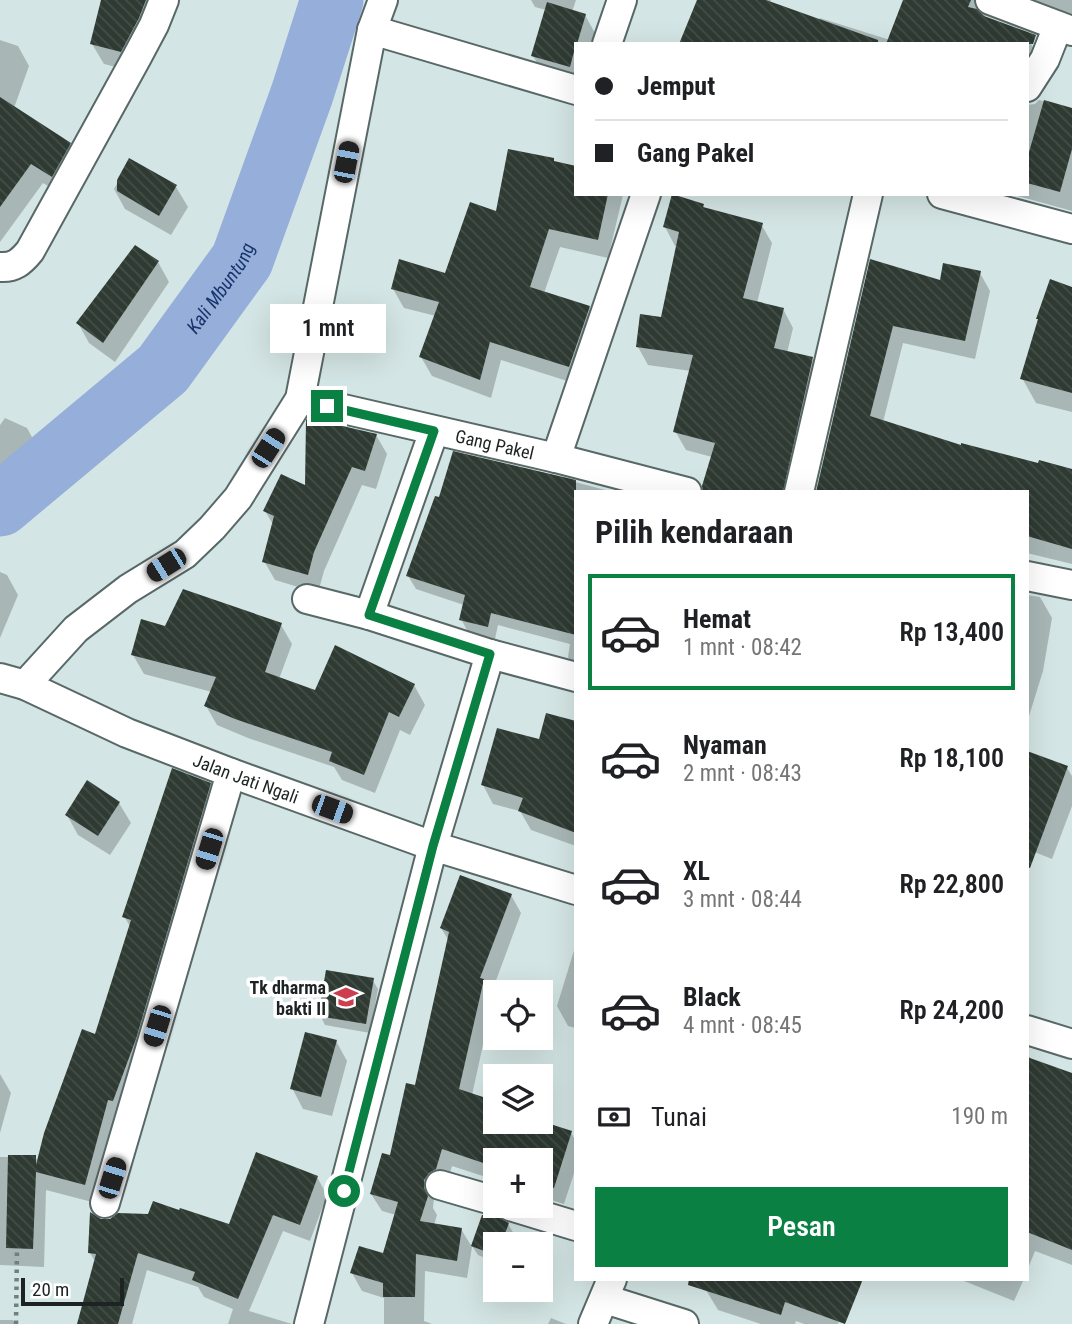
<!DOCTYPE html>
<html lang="id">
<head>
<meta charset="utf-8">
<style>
	:root { --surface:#fff; --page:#f2f2f2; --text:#202124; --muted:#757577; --line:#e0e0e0; --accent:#0b8043 }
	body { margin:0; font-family:"Roboto Condensed",sans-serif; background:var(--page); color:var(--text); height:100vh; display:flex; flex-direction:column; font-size:26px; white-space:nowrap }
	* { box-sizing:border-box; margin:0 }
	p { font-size:23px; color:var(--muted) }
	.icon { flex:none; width:38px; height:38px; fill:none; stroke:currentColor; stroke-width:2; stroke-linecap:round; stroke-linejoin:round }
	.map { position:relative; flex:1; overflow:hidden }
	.details { position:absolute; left:574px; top:490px; width:455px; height:791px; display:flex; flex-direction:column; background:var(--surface); border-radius:0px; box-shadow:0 7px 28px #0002 }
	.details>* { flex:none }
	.guide { position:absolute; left:574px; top:42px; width:455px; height:154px; border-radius:0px; box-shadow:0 7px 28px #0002; display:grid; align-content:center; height:154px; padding:0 21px; background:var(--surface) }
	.tools { position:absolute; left:483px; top:980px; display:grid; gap:14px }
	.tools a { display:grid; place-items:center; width:70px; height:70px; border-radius:0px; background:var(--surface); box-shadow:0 7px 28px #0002; font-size:35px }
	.scale { position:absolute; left:21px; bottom:18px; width:103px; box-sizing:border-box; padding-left:7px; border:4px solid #1d2323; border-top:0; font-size:19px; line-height:24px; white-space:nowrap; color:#1d2323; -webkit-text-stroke:5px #fff; paint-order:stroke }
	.end { position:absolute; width:32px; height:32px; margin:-16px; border:9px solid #0b8043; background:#fff; box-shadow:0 0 0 4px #fff }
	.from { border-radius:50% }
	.bubble { position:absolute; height:49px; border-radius:0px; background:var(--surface); box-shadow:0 7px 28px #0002; font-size:23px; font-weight:600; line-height:49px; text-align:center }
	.car { position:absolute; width:21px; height:42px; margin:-21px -10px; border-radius:9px; box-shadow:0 0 5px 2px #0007; background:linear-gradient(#222 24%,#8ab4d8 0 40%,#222 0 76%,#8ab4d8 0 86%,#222 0) }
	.guide b { display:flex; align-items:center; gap:24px; height:66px; font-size:26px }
	.guide b+b { border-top:2px solid var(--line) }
	.guide i { width:18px; height:18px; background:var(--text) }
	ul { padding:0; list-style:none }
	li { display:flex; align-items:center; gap:21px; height:116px; margin:0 14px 10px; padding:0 7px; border:4px solid transparent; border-radius:0px }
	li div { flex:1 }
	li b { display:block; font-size:26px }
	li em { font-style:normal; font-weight:600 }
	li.on { border-color:var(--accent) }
	li>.icon { width:63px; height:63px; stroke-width:1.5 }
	h2 { padding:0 21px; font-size:32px; line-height:84px }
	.pay { display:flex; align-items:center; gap:18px; height:77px; padding:0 21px; font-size:26px }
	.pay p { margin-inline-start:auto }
	.button { display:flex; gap:14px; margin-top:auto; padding:14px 21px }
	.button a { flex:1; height:80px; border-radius:0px; background:var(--accent); color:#fff; font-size:28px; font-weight:600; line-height:80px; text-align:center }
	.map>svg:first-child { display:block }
	.shadow { fill:#0003 }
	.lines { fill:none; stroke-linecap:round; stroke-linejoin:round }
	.river { stroke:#95aeda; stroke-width:63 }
	.building { fill:url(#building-back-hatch) }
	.minor-casing { stroke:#586867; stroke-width:32 }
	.path { stroke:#737f7e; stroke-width:4.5; stroke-dasharray:3.5 5; stroke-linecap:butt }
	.minor { stroke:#fff; stroke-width:28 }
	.route { stroke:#0b8043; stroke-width:9 }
	.labels { text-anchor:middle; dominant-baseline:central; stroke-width:7; stroke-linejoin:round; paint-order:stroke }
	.street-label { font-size:18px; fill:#1d2323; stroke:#fff }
	.poi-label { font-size:18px; font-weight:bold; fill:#1d2323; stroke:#fff; text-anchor:end }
	.water-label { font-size:19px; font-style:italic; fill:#18356b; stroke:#fff }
</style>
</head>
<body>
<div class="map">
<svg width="1072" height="1324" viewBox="0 0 1072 1324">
	<defs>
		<pattern id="building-back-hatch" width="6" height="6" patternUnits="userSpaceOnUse" patternTransform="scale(1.75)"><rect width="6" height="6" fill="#2f3a33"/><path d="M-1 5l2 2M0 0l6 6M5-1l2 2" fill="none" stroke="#444e48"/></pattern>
	</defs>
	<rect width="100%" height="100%" fill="#d3e5e4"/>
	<g class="shadow">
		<polygon points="103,0 160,0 132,71 104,64 92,44"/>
		<polygon points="531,0 576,0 572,12 585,15 596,35 594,44 576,44 576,84 545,76 533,56 546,10 535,7"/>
		<polygon points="698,0 771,0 769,3 819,21 820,18 890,40 905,0 1072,0 1072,27 990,7 985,14 985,18 1025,33 1036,53 1027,80 1027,44 681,44"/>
		<polygon points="0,40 18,46 29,66 14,108 69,144 81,164 64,196 43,183 0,242"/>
		<polygon points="1039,100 1072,110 1072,211 1011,194 1027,194 1027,105 1035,104"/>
		<polygon points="130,161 176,187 188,207 171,235 125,209 114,189"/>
		<polygon points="576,194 623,195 608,258 560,247 544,293 589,307 600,326 580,385 501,360 491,398 432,376 421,357 436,316 404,308 393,289 446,275 497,213"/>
		<polygon points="703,205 705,209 761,224 772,243 757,303 783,309 793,328 787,353 812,359 823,377 796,492 714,492 712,457 686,450 675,431 691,371 648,365 638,347 662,319 678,246 675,246 665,227"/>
		<polygon points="158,262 169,282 115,362 89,343 78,323"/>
		<polygon points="871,262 941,283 980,273 990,291 975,359 903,343 883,422 962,447 1039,465 1072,471 1072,564 1027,553 1027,492 818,492"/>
		<polygon points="1072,288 1072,412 1036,403 1022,378"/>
		<polygon points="5,418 27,428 38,448 36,454 40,458 52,478 48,485 0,465 0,425"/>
		<polygon points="376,435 387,454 376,489 362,485 324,571 318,593 275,580 264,561 274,526 265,511 307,487"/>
		<polygon points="552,476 613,492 576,492 576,670 568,657 570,644 498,625 495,639 468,632 461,619 464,605 416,589 408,576"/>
		<polygon points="0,572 7,575 18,595 0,638"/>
		<polygon points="1027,595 1040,597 1052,618 1043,671 1029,716 1027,715"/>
		<polygon points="281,625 292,644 279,679 316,692 414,685 425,705 410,735 400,730 375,793 342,780 334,767 248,738 217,725 206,706 212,692 144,674 133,655 166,628"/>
		<polygon points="576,723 576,846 531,830 520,811 493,804 483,785 540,741"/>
		<polygon points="1067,768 1072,776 1072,806 1052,859 1027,849"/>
		<polygon points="210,784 221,804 96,1203 46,1190 44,1267 0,1265 0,1157 35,1157 39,1162 96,1036 131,928 124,916"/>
		<polygon points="119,803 131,823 110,855 78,835 67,815"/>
		<polygon points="511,895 521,913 491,994 493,999 472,1095 495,1103 495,1122 536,1122 571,1133 576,1141 576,1167 564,1204 541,1197 541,1160 495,1160 495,1180 452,1166 446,1187 439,1190 434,1198 433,1208 437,1215 434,1225 461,1229 472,1247 467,1278 425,1271 424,1321 432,1324 384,1324 384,1298 362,1291 352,1273 384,1255 396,1215 382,1211 371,1194 391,1158 417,1087 449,941 441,928"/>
		<polygon points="576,944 576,1028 568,1026 557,1006"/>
		<polygon points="372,979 378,989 370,1033 325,1025 320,1015"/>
		<polygon points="336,1041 347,1061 332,1116 303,1109 292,1088"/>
		<polygon points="1027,1054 1032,1060 1072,1075 1072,1265 1035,1251 1027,1271"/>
		<polygon points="0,1074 11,1093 0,1133"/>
		<polygon points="317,1177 327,1195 310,1241 283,1231 249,1311 292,1324 228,1324 233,1309 204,1297 198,1287 147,1270 132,1324 79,1324 96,1263 90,1253 100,1221 230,1226"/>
		<polygon points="508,1224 514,1234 510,1244 495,1244 495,1262 478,1255 472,1246"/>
		<polygon points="959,1279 1024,1279 1014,1301"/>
		<polygon points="706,1290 846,1293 838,1324 804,1324 796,1321 795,1324 761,1324 718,1310"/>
		<polygon points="551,1318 566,1324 548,1324"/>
		<polygon points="0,1320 13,1320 15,1324 0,1324"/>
	</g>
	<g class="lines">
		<path class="river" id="s1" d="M0,505L163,369L242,260L302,94L332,0"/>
	</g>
	<g class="building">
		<polygon points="101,0 146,0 139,18 121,52 90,44"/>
		<polygon points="697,0 766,0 878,40 878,44 679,44"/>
		<polygon points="903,0 971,0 968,7 977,9 984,16 1036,35 1033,44 886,44"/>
		<polygon points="547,2 586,14 577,44 576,44 570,67 531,56"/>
		<polygon points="0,97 71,143 52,177 31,164 0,207"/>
		<polygon points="1044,100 1072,108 1072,149 1060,192 1027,183 1027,159"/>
		<polygon points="508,149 554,158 554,161 576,166 576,194 608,194 598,240 549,229 530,287 590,306 569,367 490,342 480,380 419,357 439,302 391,289 399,259 445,273 470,202 496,211"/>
		<polygon points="129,158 177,185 159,216 117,191 117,180"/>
		<polygon points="672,194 704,204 703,207 763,223 743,298 784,308 774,348 813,357 783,492 703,492 702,486 715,443 673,432 693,355 636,347 640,314 661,317 679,232 663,227"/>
		<polygon points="135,245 159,261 103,343 76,323"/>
		<polygon points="870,259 940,280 943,263 981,271 965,341 893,326 870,416 961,445 961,443 1038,463 1039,460 1072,469 1072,549 1027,536 1027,492 816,492"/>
		<polygon points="1050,279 1072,287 1072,393 1020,379 1038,319 1036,319"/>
		<polygon points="308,418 377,434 365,471 352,467 314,552 308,575 262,562 274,516 263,511 281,474 305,485 306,420"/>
		<polygon points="453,451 576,480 576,635 491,613 488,627 459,620 465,595 406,576 435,496 439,497"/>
		<polygon points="183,589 282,623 265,672 315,690 335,645 415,684 399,717 389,712 364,775 329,761 332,752 235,719 204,706 216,677 131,655 141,619 165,626"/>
		<polygon points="546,713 576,721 576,833 518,811 523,798 481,785 497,728 539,739"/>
		<polygon points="1027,751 1068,766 1030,868 1027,867"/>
		<polygon points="172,768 211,783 136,1039 113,1101 108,1100 85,1185 36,1172 33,1249 6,1248 8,1155 36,1155 36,1165 44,1133 82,1029 95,1034 131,920 122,917"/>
		<polygon points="87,780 120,802 98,836 65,815"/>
		<polygon points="460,875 512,894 480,978 484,979 459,1089 495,1101 495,1122 541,1121 572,1131 554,1188 541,1183 541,1160 495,1160 495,1167 442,1149 436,1169 429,1173 424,1180 424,1188 428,1196 420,1221 462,1228 457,1261 416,1254 415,1297 383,1297 383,1283 350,1273 359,1246 383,1253 398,1202 370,1194 382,1153 390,1155 406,1083 415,1085 449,932 440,928"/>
		<polygon points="326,970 374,978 366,1024 318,1016"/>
		<polygon points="305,1032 337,1040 321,1097 290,1089"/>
		<polygon points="1027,1057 1072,1073 1072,1250 1027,1232"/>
		<polygon points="256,1152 318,1176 300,1225 273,1215 238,1299 192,1280 195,1272 138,1253 118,1324 77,1324 96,1254 88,1253 90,1212 101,1219 110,1219 118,1213 148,1214 153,1201 179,1210 180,1208 229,1224"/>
		<polygon points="482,1215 498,1217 509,1223 501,1244 495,1244 495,1255 471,1246"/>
		<polygon points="689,1279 863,1279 845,1324 785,1302 781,1315 688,1285"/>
	</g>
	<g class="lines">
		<g class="minor-casing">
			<g id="minor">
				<polyline points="990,0 1072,31"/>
				<polyline points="372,30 576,90"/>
				<polyline points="607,44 622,0"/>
				<polyline points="1027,87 1045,59 1058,26"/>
				<polyline points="942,194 1072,229"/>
				<path d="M0,267C14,268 21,262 30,251L137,57L154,25L164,0"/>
				<path id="s2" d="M300,399L556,458L687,492"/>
				<polyline points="556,458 646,194"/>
				<polyline points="799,492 868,194"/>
				<polyline points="1027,576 1072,585"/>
				<polyline points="307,599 369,615 490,654 576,677"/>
				<polyline points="369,615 434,431"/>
				<path id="s3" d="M0,678L25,685L127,733L231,773L433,846L576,890"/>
				<polyline points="25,685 76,629 128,589 185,554 212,528 238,498 300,399 372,30 383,0"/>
				<polyline points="1027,1030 1072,1044"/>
				<polyline points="440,1185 495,1201"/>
				<polyline points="105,1203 231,773"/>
				<polyline points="510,1206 576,1226"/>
				<polyline points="605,1299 684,1324"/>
				<polyline points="309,1324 433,846 490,654"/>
				<polyline points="593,1324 612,1279"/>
			</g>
		</g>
		<polyline class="path" points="16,1324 17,1248"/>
		<use href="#minor" class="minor"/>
	</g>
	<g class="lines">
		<polyline class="route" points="327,406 434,431 369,615 490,654 433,846 344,1191"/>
	</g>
	<defs>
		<g id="school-bare" transform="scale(1.89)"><path d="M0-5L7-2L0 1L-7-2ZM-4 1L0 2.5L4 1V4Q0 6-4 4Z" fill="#cd3d4e" stroke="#fff" stroke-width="2.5" paint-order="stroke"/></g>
	</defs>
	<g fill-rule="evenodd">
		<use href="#school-bare" x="346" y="997"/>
	</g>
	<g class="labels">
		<g class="street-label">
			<text stroke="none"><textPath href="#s2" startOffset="200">Gang Pakel</textPath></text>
			<text stroke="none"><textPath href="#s3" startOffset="266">Jalan Jati Ngali</textPath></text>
		</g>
		<g class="poi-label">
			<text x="326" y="987">Tk dharma<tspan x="326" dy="21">bakti II</tspan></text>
		</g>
		<g class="water-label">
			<text stroke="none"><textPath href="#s1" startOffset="312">Kali Mbuntung</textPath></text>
		</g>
	</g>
</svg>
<div class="tools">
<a><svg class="icon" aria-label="locate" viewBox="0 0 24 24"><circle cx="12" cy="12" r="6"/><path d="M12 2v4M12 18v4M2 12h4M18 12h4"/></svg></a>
<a><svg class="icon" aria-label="layers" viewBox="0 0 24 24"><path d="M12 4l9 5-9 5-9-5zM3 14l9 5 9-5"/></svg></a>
<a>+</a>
<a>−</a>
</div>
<div class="scale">20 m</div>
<i class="end from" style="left:344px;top:1191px"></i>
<i class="end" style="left:327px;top:406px"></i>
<div class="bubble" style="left:270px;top:304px;width:116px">1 mnt</div>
<i class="car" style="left:346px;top:162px;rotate:11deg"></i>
<i class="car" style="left:268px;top:448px;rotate:33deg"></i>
<i class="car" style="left:166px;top:565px;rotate:238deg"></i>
<i class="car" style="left:332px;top:809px;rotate:110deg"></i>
<i class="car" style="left:209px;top:849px;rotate:197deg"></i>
<i class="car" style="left:157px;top:1026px;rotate:197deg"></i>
<i class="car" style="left:112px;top:1178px;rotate:17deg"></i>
<div class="guide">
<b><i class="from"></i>Jemput</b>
<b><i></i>Gang Pakel</b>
</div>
<section class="details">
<h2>Pilih kendaraan</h2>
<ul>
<li class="on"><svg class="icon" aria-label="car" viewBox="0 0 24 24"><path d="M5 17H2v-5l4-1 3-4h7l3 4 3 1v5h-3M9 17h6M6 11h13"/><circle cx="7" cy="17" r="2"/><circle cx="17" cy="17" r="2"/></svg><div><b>Hemat</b><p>1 mnt · 08:42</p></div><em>Rp 13,400</em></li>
<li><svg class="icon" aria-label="car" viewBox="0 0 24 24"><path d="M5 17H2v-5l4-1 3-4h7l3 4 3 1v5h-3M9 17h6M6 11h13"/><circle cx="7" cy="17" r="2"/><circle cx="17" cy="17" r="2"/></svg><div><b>Nyaman</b><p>2 mnt · 08:43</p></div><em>Rp 18,100</em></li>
<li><svg class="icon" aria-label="car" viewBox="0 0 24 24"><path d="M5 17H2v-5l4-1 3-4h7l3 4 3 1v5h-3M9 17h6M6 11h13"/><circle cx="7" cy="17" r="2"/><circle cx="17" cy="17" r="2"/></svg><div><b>XL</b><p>3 mnt · 08:44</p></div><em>Rp 22,800</em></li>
<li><svg class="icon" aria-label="car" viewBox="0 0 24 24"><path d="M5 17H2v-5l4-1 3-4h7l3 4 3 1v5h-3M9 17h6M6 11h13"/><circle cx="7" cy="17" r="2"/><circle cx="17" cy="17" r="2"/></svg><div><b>Black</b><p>4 mnt · 08:45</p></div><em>Rp 24,200</em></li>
</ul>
<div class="pay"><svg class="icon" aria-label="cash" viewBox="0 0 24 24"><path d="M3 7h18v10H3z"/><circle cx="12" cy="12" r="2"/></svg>Tunai<p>190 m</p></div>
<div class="button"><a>Pesan</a></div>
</section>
</div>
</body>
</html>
